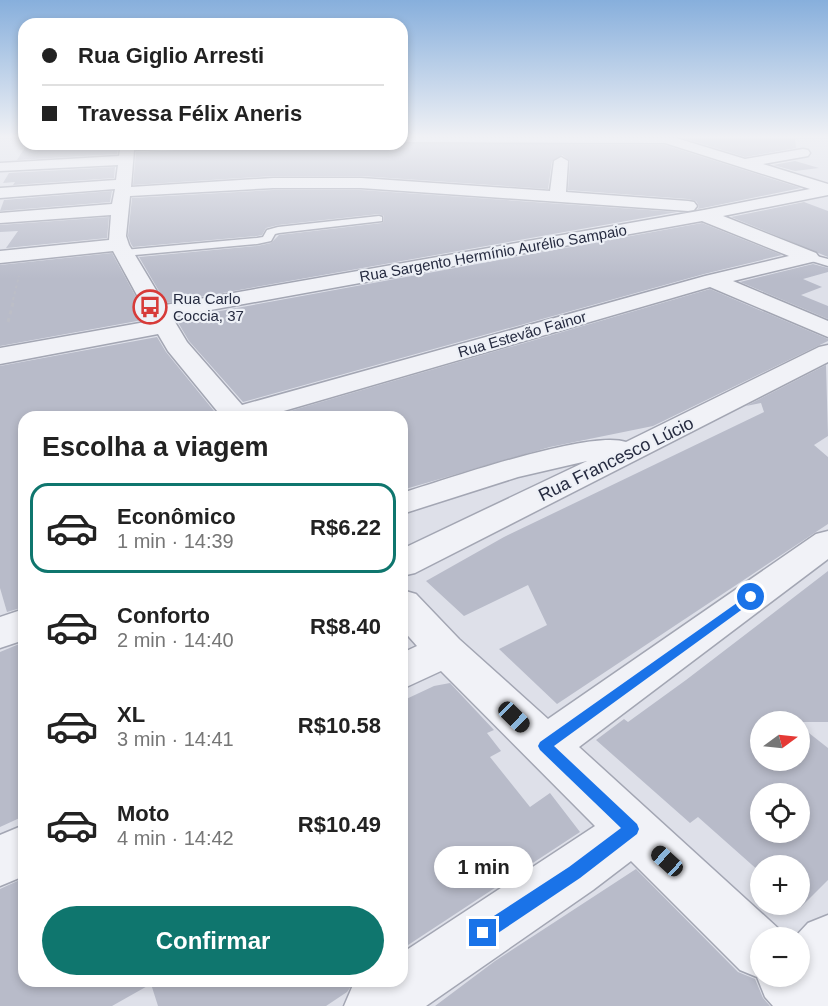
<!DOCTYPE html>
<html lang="pt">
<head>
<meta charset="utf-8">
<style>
	:root { --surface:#fff; --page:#f6f6f6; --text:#222; --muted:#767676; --line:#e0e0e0; --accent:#0f766e }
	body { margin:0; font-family:Helvetica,sans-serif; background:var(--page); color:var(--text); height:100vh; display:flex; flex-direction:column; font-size:22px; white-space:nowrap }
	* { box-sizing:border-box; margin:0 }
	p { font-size:20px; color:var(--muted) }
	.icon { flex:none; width:33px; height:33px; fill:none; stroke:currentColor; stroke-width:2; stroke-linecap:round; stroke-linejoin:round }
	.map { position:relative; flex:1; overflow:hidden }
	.side { position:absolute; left:18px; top:411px; width:390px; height:576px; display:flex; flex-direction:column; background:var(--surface); border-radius:18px; box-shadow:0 3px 9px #0003 }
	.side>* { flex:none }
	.guide { position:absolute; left:18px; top:18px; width:390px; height:132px; border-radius:18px; box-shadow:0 3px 9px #0003; display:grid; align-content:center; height:132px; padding:0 24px; background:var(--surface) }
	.needle { width:39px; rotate:75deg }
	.tools { position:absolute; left:750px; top:711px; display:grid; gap:12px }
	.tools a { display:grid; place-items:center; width:60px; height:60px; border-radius:50%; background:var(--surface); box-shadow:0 3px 9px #0003; font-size:30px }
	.end { position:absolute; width:27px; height:27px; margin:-14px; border:8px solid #1a73e8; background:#fff; box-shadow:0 0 0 3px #fff }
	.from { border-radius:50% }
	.bubble { position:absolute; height:42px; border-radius:21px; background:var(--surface); box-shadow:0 3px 9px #0003; font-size:20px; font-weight:800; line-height:42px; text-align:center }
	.car { position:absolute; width:18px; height:36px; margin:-18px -9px; border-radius:8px; box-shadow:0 0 4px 2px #0007; background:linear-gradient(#222 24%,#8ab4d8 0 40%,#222 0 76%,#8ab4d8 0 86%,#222 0) }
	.guide b { display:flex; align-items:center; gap:21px; height:57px; font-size:22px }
	.guide b+b { border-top:2px solid var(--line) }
	.guide i { width:15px; height:15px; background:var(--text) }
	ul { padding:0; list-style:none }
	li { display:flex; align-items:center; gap:18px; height:90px; margin:0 12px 9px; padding:0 12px; border:3px solid transparent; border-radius:18px }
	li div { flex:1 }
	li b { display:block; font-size:22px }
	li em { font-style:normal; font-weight:800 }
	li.selected { border-color:var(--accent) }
	li>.icon { width:54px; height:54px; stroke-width:1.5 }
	h2 { padding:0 24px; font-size:27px; line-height:72px }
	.cta { display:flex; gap:12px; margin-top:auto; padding:12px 24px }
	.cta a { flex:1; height:69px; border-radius:36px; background:var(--accent); color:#fff; font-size:24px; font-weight:800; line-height:69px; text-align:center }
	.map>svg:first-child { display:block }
	.building { fill:#b8bbc9; fill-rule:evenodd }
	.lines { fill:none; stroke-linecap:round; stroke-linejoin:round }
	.lane-casing { stroke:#a3a6b3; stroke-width:3 }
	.street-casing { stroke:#a3a6b3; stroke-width:3 }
	.path-far1 { stroke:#bcbec7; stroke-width:2; stroke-dasharray:3 3; stroke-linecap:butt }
	.path { stroke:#bcbec7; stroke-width:3; stroke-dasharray:4 4; stroke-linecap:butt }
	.lane { fill:#f1f2f7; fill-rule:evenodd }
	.street { fill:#f1f2f7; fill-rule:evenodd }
	.route { fill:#1a73e8 }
	.labels { text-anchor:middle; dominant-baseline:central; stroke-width:4.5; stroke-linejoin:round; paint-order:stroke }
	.far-street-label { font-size:15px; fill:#262b40; stroke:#edf0f6 }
	.far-poi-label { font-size:15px; fill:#262b40; stroke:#edf0f6; text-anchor:start }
	.street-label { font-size:18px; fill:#262b40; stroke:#edf0f6 }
</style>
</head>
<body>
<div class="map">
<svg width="828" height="1006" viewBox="0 0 828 1006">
	<rect width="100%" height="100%" fill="#dee0e9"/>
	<g class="building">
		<polygon points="683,138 795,138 796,148 745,157"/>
		<polygon points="402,143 665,145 801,188 698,209 699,206 696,201 688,199 568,190 570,161 562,155 552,161 548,189 361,176 273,176 133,185 136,152 175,150 183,146 210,144"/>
		<polygon points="67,144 119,144 117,154 17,160 26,146"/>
		<polygon points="795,161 819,168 795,171 773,165"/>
		<polygon points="115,167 114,178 13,185 15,182 3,183 9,173"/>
		<polygon points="273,190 361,190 677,212 166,303 139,257 257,246 271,243 279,235 382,223 384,221 384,216 379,214 278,225 266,228 262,235 257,236 133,247 131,244 128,236 132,198"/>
		<polygon points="112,191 110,202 0,211 4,200"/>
		<polygon points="804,202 828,211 828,257 731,217"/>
		<polygon points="109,217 107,238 6,248 18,231 0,232 0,225"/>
		<polygon points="702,223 782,255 704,274 243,402 189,341 176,319"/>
		<polygon points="112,253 148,319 0,346 0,265"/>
		<polygon points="813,264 828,268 828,272 803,279 822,287 801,295 828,306 828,319 740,282"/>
		<polygon points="710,289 828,339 828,341 653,426 550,447 402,490 402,417 297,417 290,411"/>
		<polygon points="157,337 166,352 214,411 212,411 216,417 24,417 24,607 7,612 0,588 0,366"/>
		<polygon points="826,365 828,436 814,445 828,457 828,524 557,704 499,649 547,625 528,585 464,616 426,581 504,537 764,412 761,403 746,406"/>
		<path d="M828,571V722H760V760H800V726L828,748V880L801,907L798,904H800V866H760V872L698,817L690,823L596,740L624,719L628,722L686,680ZM760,794H800V832H760Z"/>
		<polygon points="24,642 24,816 0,827 0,652"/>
		<polygon points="450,683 494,730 487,733 501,751 490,757 530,807 550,793 580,832 402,949 402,701 434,686"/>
		<polygon points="636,869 738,972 755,979 763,998 770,1006 435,1006 495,961"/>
		<polygon points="24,878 24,981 355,981 347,992 326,1006 158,1006 151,984 112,1006 0,1006 0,889"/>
	</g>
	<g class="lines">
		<g class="lane-casing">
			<g id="lane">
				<polygon points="379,216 382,217 382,221 279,233 275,234 271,241 257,244 124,256 119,253 124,250 257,238 263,237 267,230 278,227"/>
				<polygon points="809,254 828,259 828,266 805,259 804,257"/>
			</g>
		</g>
		<g class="street-casing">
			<g id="street">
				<path d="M402,138H676L745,159L803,149L808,150L810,153L808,156L763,164L828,184V195L723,216L816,253L819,257L816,261L733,281L828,321V337L710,287L263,417H222L168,351L158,334L0,364V348L151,321L113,251L0,263V251L109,240L111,215L0,223V213L112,204L115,189L0,198V188L116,180L118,165L0,171V163L119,156L121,144H182L175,148L134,150L131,187L273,178H361L550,191L554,161L561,157L568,161L566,192L688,201L694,202L697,206L694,210L688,211L361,188H273L130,196L126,236L129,245L165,305L704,210L810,189L665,143L406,142L402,141ZM702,221L789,256L705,276L242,405L187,342L172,317Z"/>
				<path d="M828,345V362L415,573L402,576V549L587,461L518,477L402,514V493C445,480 590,429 626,442L819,347Z"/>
				<polygon points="828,531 828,559 579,747 780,930 783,938 760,938 760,976 800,976 800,938 794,938 808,923 828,915 828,1006 773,1006 765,997 757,977 740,970 631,861 593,890 426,1006 344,1006 353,985 359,981 402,981 402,953 595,826 441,671 402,689 402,653 417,646 402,629 402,590 416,594 459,639 548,719 816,534"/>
				<polygon points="24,609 24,640 0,648 0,617"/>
				<polygon points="24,825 24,876 0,886 0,835"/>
			</g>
		</g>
		<polyline class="path-far1" points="13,300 19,276"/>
		<polyline class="path" points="8,322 14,299"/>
		<use href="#lane" class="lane"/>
		<use href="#street" class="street"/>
	</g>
	<linearGradient id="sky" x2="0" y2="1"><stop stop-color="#87afdc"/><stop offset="0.49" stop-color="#f0f1f5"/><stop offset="1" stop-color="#f0f1f5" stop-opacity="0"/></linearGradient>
	<rect width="828" height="279" fill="url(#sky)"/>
	<polygon class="route" points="751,593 757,597 755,600 554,746 637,824 639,829 637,834 580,878 489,939 483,941 477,939 475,933 477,927 569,867 621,828 540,750 538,746 540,742"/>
	<defs>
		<g id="bus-ring" transform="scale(1.725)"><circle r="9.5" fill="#edf0f6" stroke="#d73b39" stroke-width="1.5"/><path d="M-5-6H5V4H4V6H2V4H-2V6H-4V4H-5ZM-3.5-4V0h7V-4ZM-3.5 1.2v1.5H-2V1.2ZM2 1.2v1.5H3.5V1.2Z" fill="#d73b39"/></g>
	</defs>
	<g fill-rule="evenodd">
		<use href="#bus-ring" x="150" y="307"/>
	</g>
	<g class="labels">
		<g class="far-street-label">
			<text transform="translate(493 253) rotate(-10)">Rua Sargento Hermínio Aurélio Sampaio</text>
			<text transform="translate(522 334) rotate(-16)">Rua Estevão Fainor</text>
		</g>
		<g class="far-poi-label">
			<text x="173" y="298">Rua Carlo<tspan x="173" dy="17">Coccia, 37</tspan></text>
		</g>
		<g class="street-label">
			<text transform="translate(616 459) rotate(-26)">Rua Francesco Lúcio</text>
		</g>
	</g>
</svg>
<div class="tools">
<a><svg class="needle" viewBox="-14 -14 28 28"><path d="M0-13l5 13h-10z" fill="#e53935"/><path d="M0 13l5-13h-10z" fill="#767676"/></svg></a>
<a><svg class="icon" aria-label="locate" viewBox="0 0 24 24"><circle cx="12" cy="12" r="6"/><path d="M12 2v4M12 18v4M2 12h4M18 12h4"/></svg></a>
<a>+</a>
<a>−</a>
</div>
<i class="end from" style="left:751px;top:597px"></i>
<i class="end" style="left:483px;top:933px"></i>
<div class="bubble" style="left:434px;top:846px;width:99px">1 min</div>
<i class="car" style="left:514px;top:717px;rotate:134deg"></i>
<i class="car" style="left:667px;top:861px;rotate:312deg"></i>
<div class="guide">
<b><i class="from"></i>Rua Giglio Arresti</b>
<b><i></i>Travessa Félix Aneris</b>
</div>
<section class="side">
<h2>Escolha a viagem</h2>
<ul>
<li class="selected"><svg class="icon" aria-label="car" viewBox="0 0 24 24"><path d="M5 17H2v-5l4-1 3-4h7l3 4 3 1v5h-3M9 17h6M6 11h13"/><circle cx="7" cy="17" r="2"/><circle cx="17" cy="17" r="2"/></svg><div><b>Econômico</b><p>1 min · 14:39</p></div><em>R$6.22</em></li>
<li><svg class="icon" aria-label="car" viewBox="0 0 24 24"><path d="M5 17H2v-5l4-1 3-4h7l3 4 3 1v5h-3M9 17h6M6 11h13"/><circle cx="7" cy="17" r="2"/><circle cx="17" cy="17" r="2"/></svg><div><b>Conforto</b><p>2 min · 14:40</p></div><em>R$8.40</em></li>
<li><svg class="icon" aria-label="car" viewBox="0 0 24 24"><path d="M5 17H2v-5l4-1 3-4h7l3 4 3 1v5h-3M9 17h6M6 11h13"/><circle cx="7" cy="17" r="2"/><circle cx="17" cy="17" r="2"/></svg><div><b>XL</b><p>3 min · 14:41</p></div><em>R$10.58</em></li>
<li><svg class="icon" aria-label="car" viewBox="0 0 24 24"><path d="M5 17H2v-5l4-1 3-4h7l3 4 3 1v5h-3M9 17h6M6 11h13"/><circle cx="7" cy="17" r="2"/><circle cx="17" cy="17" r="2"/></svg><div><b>Moto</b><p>4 min · 14:42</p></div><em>R$10.49</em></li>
</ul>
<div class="cta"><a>Confirmar</a></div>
</section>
</div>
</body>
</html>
